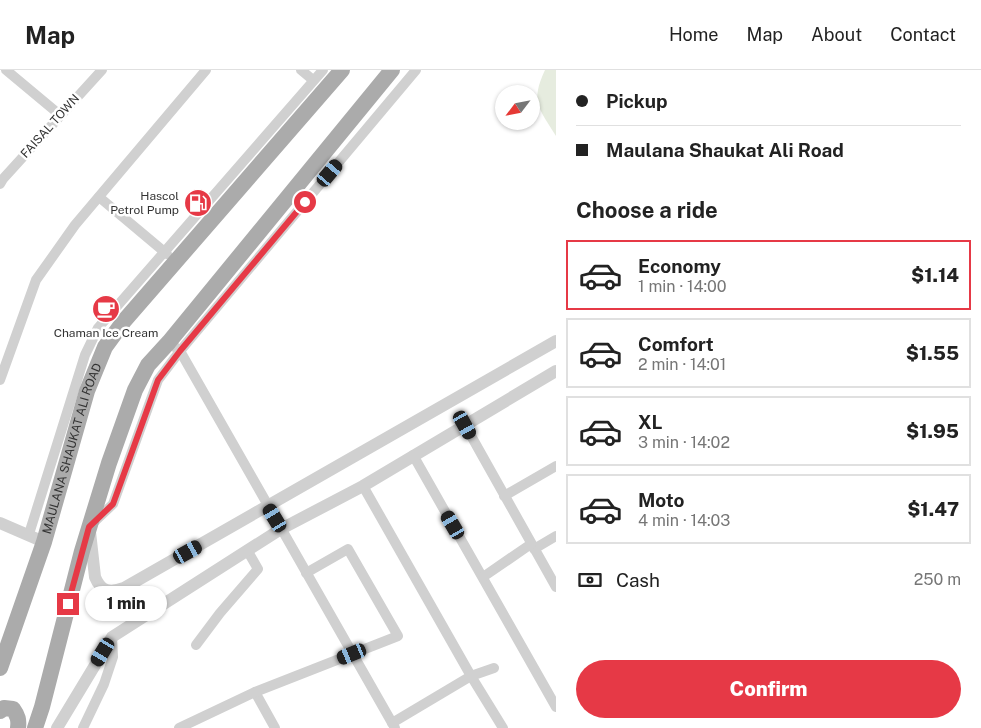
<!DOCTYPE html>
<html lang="en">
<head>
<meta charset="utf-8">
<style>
	:root { --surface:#fff; --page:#f6f6f6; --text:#222; --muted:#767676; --line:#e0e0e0; --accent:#e63946 }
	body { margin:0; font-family:"Public Sans",sans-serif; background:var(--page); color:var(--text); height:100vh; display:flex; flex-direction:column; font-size:19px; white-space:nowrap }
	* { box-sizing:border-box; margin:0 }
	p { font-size:16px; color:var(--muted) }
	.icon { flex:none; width:28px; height:28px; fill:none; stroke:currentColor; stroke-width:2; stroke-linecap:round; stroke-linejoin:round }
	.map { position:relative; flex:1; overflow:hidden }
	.side { display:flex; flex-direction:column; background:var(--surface); width:425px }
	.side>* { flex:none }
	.guide { display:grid; align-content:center; height:110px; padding:0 20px; background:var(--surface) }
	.needle { width:32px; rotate:238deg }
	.controls { position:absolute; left:495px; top:15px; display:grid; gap:10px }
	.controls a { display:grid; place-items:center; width:45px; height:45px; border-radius:50%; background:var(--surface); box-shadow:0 1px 4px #0004; font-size:25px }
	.end { position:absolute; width:22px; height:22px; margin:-11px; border:6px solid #e63946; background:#fff; box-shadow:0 0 0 2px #fff }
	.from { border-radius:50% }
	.bubble { position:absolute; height:35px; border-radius:18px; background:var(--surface); box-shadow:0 1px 4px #0004; font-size:16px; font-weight:800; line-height:35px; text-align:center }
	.car { position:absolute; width:15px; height:30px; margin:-15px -8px; border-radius:6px; box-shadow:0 0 4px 1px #0007; background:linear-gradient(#222 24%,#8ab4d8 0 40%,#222 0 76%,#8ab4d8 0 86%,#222 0) }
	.guide b { display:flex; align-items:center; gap:18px; height:48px; font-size:19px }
	.guide b+b { border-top:1px solid var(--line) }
	.guide i { width:12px; height:12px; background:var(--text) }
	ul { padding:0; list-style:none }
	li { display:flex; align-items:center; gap:15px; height:70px; margin:0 10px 8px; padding:0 10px; border:2px solid var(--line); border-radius:0px }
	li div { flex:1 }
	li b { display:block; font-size:19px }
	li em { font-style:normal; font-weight:800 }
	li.current { border-color:var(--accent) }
	li>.icon { width:45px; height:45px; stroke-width:1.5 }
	h2 { padding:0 20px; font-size:22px; line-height:60px }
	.pay { display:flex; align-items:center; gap:12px; height:55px; padding:0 20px; font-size:19px }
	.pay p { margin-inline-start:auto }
	.button { display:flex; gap:10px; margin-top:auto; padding:10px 20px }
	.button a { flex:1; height:58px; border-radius:30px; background:var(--accent); color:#fff; font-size:20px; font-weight:800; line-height:58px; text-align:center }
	header { display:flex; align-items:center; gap:30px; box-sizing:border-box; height:70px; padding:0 25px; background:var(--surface); border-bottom:1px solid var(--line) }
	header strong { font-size:24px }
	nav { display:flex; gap:28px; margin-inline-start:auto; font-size:18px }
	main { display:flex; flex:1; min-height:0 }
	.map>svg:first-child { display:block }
	.green { fill:#e6ecdf }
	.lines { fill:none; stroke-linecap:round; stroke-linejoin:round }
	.minor { stroke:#d0d0d0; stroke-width:10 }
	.tertiary { stroke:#d0d0d0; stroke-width:12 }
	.primary { stroke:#ababab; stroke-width:16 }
	.route { stroke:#e63946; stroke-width:6 }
	.labels { text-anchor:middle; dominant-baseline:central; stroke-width:5; stroke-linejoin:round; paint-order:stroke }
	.street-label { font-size:12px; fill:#333; stroke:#fff }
	.poi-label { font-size:12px; fill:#333; stroke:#fff; text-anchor:end }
</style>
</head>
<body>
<header>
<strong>Map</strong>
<nav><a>Home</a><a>Map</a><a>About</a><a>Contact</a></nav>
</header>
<main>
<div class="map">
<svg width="556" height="658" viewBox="0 0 556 658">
	<rect width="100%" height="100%" fill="#fff"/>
	<path class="green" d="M545,0H556V66C539,38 530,32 545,0Z"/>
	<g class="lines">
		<g class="minor">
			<polyline points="6,0 60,45"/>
			<polyline points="301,0 313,10"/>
			<polyline points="0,114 3,109 102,0"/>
			<polyline points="99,127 167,184"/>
			<polyline points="175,277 180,281 395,658"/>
			<polyline points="0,310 36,210 75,155 206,0"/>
			<polyline points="465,355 556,517"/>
			<polyline points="413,385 556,637"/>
			<polyline points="363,416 471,606 503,658"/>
			<polyline points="504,426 556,396"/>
			<polyline points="92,454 113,434 158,310 180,281 416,0"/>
			<polyline points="29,464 85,285 98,258 323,0"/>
			<polyline points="534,479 556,466"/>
			<polyline points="483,507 531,474"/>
			<polyline points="196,575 220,543 258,499 247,480"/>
			<polyline points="255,622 275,658"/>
			<polyline points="392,653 471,606 494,598"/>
			<polyline points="83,658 104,614 113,587 112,567"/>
			<polyline points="179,658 255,622 398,566 348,479 306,503"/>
		</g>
		<g class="tertiary">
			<polyline points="0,453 44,472"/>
			<path d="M90,462L95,507C101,522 110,523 124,518L556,271"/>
			<polyline points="57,658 112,567 281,459 363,416 556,301"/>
		</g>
		<g class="primary">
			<path id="s1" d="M0,598L44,472L87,321L105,277L124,251L342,0"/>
			<path d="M0,641L4,638L13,639C18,646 19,650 18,658"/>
			<polyline points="35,658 42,637 82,481 109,393 135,320 148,295 169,272 392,0"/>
		</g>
	</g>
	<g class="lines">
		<polyline class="route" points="68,534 89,457 113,434 158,310 180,281 305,132"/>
	</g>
	<defs>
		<g id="fuel-disc" transform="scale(1.4375)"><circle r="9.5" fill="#e63946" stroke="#fff"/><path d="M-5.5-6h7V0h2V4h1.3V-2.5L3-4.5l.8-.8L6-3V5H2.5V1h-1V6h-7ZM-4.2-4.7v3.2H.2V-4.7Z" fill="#fff"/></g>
		<g id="cafe-disc" transform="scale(1.4375)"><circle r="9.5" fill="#e63946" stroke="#fff"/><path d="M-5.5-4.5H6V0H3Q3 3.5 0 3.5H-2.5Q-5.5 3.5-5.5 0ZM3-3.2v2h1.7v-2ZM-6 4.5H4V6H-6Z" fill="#fff"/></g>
	</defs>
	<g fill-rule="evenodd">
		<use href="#fuel-disc" x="198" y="133"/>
		<use href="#cafe-disc" x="106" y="239"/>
	</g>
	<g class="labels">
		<g class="street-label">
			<text transform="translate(50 56) rotate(-48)">FAISAL TOWN</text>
			<text stroke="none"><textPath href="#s1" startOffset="231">MAULANA SHAUKAT ALI ROAD</textPath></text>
		</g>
		<g class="poi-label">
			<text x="179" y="126">Hascol<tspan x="179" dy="14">Petrol Pump</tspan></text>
			<text x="106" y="263" text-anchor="middle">Chaman Ice Cream</text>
		</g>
	</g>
</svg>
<div class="controls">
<a><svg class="needle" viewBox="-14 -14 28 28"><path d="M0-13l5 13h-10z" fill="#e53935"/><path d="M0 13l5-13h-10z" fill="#767676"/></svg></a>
</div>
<i class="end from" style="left:305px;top:132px"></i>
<i class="end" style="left:68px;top:534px"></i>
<div class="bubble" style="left:85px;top:516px;width:82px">1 min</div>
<i class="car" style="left:330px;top:103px;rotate:40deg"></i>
<i class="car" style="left:465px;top:355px;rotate:151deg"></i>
<i class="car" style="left:275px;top:448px;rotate:329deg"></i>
<i class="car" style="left:453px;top:455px;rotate:330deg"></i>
<i class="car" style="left:188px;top:482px;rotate:61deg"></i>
<i class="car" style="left:103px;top:582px;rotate:211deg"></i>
<i class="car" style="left:352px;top:584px;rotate:248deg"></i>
</div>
<section class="side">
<div class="guide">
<b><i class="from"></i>Pickup</b>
<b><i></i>Maulana Shaukat Ali Road</b>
</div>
<h2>Choose a ride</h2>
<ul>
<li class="current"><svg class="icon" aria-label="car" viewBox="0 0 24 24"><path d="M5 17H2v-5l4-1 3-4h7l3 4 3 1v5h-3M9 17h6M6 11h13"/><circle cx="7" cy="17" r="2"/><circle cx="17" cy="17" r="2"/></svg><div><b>Economy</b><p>1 min · 14:00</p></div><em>$1.14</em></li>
<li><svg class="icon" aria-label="car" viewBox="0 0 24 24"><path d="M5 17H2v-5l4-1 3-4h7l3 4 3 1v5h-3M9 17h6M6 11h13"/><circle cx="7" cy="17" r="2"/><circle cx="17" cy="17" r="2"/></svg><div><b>Comfort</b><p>2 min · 14:01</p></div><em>$1.55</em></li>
<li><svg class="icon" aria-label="car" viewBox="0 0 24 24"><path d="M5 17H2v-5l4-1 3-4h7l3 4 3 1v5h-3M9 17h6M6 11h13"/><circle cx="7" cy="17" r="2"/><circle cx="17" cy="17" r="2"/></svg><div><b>XL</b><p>3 min · 14:02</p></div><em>$1.95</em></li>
<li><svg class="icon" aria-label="car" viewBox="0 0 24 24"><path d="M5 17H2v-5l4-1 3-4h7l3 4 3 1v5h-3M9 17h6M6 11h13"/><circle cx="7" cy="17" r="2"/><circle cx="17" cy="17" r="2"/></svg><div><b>Moto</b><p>4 min · 14:03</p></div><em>$1.47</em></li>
</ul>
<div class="pay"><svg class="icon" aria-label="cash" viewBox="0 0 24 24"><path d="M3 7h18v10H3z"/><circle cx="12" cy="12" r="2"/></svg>Cash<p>250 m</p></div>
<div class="button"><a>Confirm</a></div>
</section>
</main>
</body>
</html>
